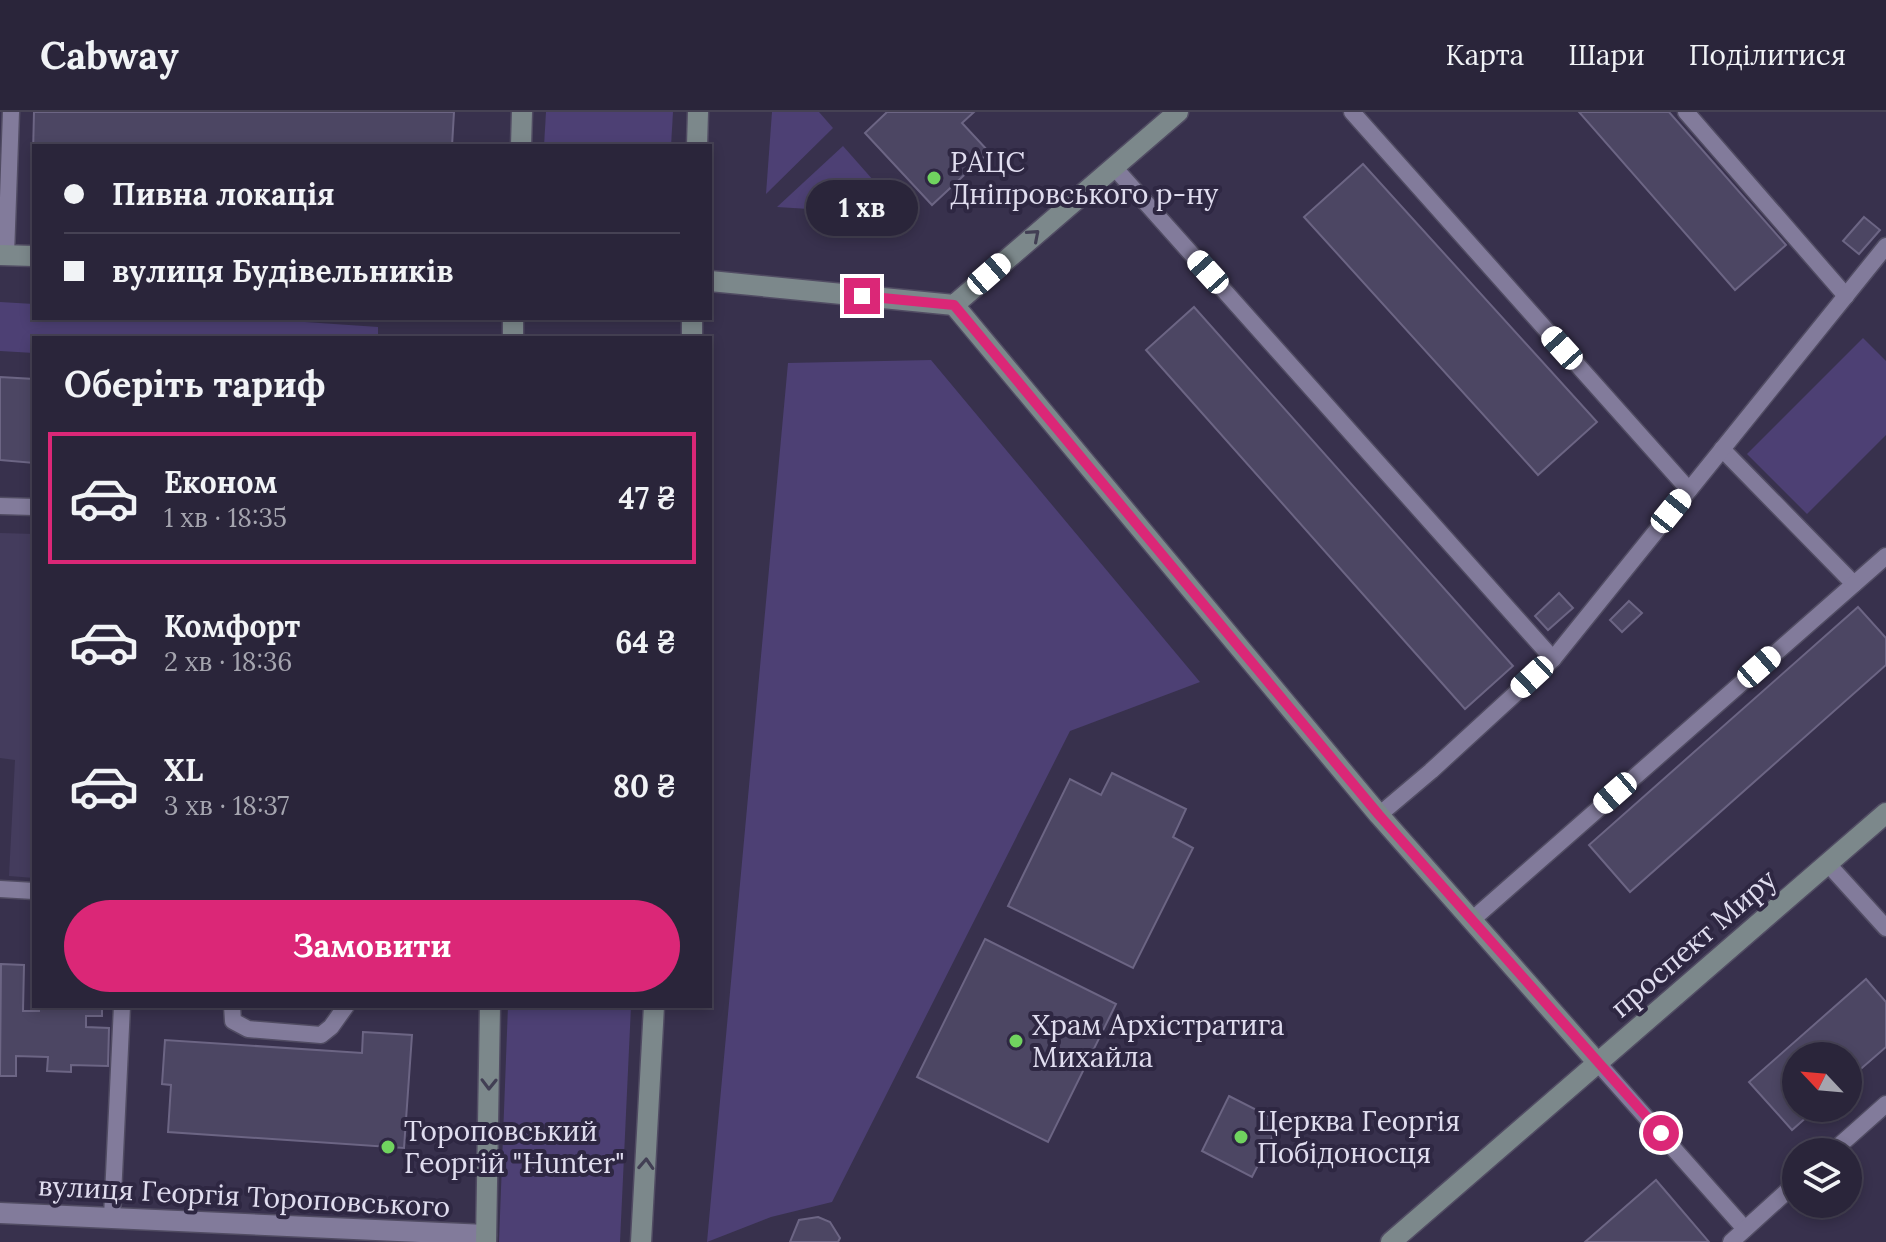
<!DOCTYPE html>
<html lang="uk">
<head>
<meta charset="utf-8">
<style>
	:root { --surface:#2a253a; --page:#363145; --text:#f1f3f6; --muted:#a5a5af; --line:#464254; --accent:#db2777 }
	body { margin:0; font-family:Lora,serif; background:var(--page); color:var(--text); height:100vh; display:flex; flex-direction:column; font-size:30px; white-space:nowrap }
	* { box-sizing:border-box; margin:0 }
	p { font-size:26px; color:var(--muted) }
	.icon { flex:none; width:44px; height:44px; fill:none; stroke:currentColor; stroke-width:2; stroke-linecap:round; stroke-linejoin:round }
	.map { position:relative; flex:1; overflow:hidden }
	.sheet { position:absolute; left:32px; top:224px; width:680px; height:672px; display:flex; flex-direction:column; background:var(--surface); border-radius:0px; box-shadow:0 4px 12px #0003,0 0 0 2px var(--line) }
	.sheet>* { flex:none }
	.guide { position:absolute; left:32px; top:32px; width:680px; height:176px; border-radius:0px; box-shadow:0 4px 12px #0003,0 0 0 2px var(--line); display:grid; align-content:center; height:176px; padding:0 32px; background:var(--surface) }
	.needle { width:52px; rotate:296deg }
	.tools { position:absolute; left:1782px; top:930px; display:grid; gap:16px }
	.tools a { display:grid; place-items:center; width:80px; height:80px; border-radius:50%; background:var(--surface); box-shadow:0 4px 12px #0003,0 0 0 2px var(--line); font-size:40px }
	.end { position:absolute; width:36px; height:36px; margin:-18px; border:10px solid #db2777; background:#fff; box-shadow:0 0 0 4px #fff }
	.from { border-radius:50% }
	.bubble { position:absolute; height:56px; border-radius:28px; background:var(--surface); box-shadow:0 4px 12px #0003,0 0 0 2px var(--line); font-size:26px; font-weight:700; line-height:56px; text-align:center }
	.car { position:absolute; width:24px; height:48px; margin:-24px -12px; border-radius:10px; box-shadow:0 0 6px 2px #0007; background:linear-gradient(#fff 24%,#345 0 40%,#fff 0 76%,#345 0 86%,#fff 0) }
	.guide b { display:flex; align-items:center; gap:28px; height:76px; font-size:30px }
	.guide b+b { border-top:2px solid var(--line) }
	.guide i { width:20px; height:20px; background:var(--text) }
	ul { padding:0; list-style:none }
	li { display:flex; align-items:center; gap:24px; height:132px; margin:0 16px 12px; padding:0 16px; border:4px solid transparent; border-radius:0px }
	li div { flex:1 }
	li b { display:block; font-size:30px }
	li em { font-style:normal; font-weight:700 }
	li.selected { border-color:var(--accent) }
	li>.icon { width:72px; height:72px; stroke-width:1.5 }
	h2 { padding:0 32px; font-size:36px; line-height:96px }
	.action { display:flex; gap:16px; margin-top:auto; padding:16px 32px }
	.action a { flex:1; height:92px; border-radius:48px; background:var(--accent); color:#fff; font-size:32px; font-weight:700; line-height:92px; text-align:center }
	header { display:flex; align-items:center; gap:48px; box-sizing:border-box; height:112px; padding:0 40px; background:var(--surface); border-bottom:2px solid var(--line) }
	header strong { font-size:38px }
	nav { display:flex; gap:44px; margin-inline-start:auto; font-size:28px }
	.map>svg:first-child { display:block }
	.built { fill:#443c5d }
	.green { fill:#4d4074 }
	.building { fill:#4c4663; stroke:#6c6584; stroke-width:2 }
	.lines { fill:none; stroke-linecap:round; stroke-linejoin:round }
	.lane-casing { stroke:#514c63; stroke-width:19 }
	.street-casing { stroke:#514c63; stroke-width:23 }
	.secondary-casing { stroke:#514c63; stroke-width:23 }
	.lane { stroke:#827b9b; stroke-width:16 }
	.street { stroke:#827b9b; stroke-width:20 }
	.secondary { stroke:#7c888b; stroke-width:20 }
	.oneway { stroke:#423f54 }
	.route { stroke:#db2777; stroke-width:10 }
	.poi-dot { fill:#70d35f; stroke:#2e2742; stroke-width:3 }
	.labels { text-anchor:middle; dominant-baseline:central; stroke-width:8; stroke-linejoin:round; paint-order:stroke }
	.poi-label { font-size:28px; fill:#e0ddef; stroke:#2e2742; text-anchor:start }
	.street-label { font-size:28px; fill:#e0ddef; stroke:#2e2742 }
</style>
</head>
<body>
<header>
<strong>Cabway</strong>
<nav><a>Карта</a><a>Шари</a><a>Поділитися</a></nav>
</header>
<div class="map">
<svg width="1886" height="1130" viewBox="0 0 1886 1130">
	<rect width="100%" height="100%" fill="#38314d"/>
	<polygon class="built" points="0,421 34,422 34,766 9,764 15,648 0,646"/>
	<g class="green">
		<polygon points="546,0 673,0 671,34 544,34"/>
		<polygon points="772,0 819,0 833,16 766,82"/>
		<polygon points="843,34 904,103 777,95"/>
		<polygon points="0,190 34,192 34,206 246,206 378,215 378,226 34,226 34,241 0,239"/>
		<polygon points="1863,226 1886,249 1886,323 1807,402 1747,342"/>
		<polygon points="931,248 1200,570 1070,619 832,1090 771,1105 707,1130 788,251"/>
		<polygon points="508,894 631,894 620,1130 499,1130"/>
	</g>
	<g class="building">
		<polygon points="34,0 454,0 452,34 34,34 33,42"/>
		<polygon points="887,0 974,0 962,11 989,40 932,93 865,21"/>
		<polygon points="1579,0 1669,0 1786,133 1735,178"/>
		<polygon points="1363,52 1597,310 1538,363 1304,105"/>
		<polygon points="1864,105 1880,118 1859,142 1843,129"/>
		<polygon points="1194,195 1513,554 1465,597 1146,238"/>
		<polygon points="0,265 34,267 34,351 0,348"/>
		<polygon points="1559,481 1573,496 1548,518 1535,504"/>
		<polygon points="1629,489 1642,501 1622,520 1610,508"/>
		<polygon points="1858,495 1886,526 1886,553 1630,780 1589,733"/>
		<polygon points="1112,661 1186,697 1173,725 1193,736 1133,856 1008,794 1070,667 1101,683"/>
		<polygon points="985,827 1116,892 1048,1030 917,965"/>
		<polygon points="1,852 24,853 23,899 39,899 39,894 102,894 102,904 86,904 86,915 109,916 108,954 71,953 71,960 47,959 48,945 16,944 16,964 0,964"/>
		<polygon points="1866,867 1886,890 1886,935 1848,968 1848,944 1796,944 1796,996 1817,996 1792,1018 1749,970"/>
		<polygon points="363,920 412,923 404,1036 168,1020 171,973 162,972 165,928 362,941"/>
		<polygon points="1229,984 1280,1010 1252,1065 1202,1039"/>
		<polygon points="1656,1068 1709,1130 1585,1130"/>
		<polygon points="818,1105 830,1110 840,1126 838,1130 790,1130 799,1108"/>
	</g>
	<g class="lines">
		<g class="lane-casing">
			<g id="lane">
				<polyline points="1352,0 1689,378"/>
				<polyline points="1686,0 1846,184"/>
				<polyline points="1113,54 1553,547"/>
				<polyline points="6,143 11,0"/>
				<polyline points="1722,337 1854,472"/>
				<polyline points="0,394 34,395"/>
				<polyline points="1379,703 1431,659 1553,547 1886,134"/>
				<polyline points="1828,752 1886,816"/>
				<polyline points="0,777 34,779"/>
				<polyline points="1473,807 1886,444"/>
				<polyline points="232,894 233,909 248,917 321,923 331,915 346,894"/>
				<polyline points="1597,950 1745,1117"/>
				<polyline points="1832,1040 1886,992"/>
				<polyline points="112,1105 122,894"/>
				<polyline points="1731,1130 1796,1071"/>
			</g>
		</g>
		<g class="street-casing">
			<polyline id="street" points="0,1101 486,1123"/>
		</g>
		<g class="secondary-casing">
			<g id="secondary">
				<polyline points="521,34 522,0"/>
				<polyline points="697,34 698,0"/>
				<polyline points="0,143 34,144"/>
				<polyline points="710,169 954,193 1178,0"/>
				<polyline points="954,193 1379,703 1597,950"/>
				<polyline points="513,226 513,206"/>
				<polyline points="692,226 692,206"/>
				<polyline points="486,1130 490,894"/>
				<polyline points="641,1130 654,894"/>
				<polyline points="1391,1130 1886,701"/>
			</g>
		</g>
		<use href="#lane" class="lane"/>
		<use href="#street" class="street"/>
		<use href="#secondary" class="secondary"/>
	</g>
	<defs><path id="oneway-chevron" d="M-2-3.5L2.5 0L-2 3.5" fill="none" stroke-width="1.6" stroke-linecap="round" stroke-linejoin="round" transform="scale(2)"/></defs>
	<g class="oneway">
		<use href="#oneway-chevron" transform="translate(1034 123) rotate(-41)"/>
		<use href="#oneway-chevron" transform="translate(489 972) rotate(91)"/>
		<use href="#oneway-chevron" transform="translate(646 1052) rotate(-87)"/>
	</g>
	<g class="lines">
		<polyline class="route" points="862,184 954,193 1379,703 1661,1021"/>
	</g>
	<g class="poi-dot">
		<circle cx="934" cy="66" r="8"/>
		<circle cx="1016" cy="929" r="8"/>
		<circle cx="1241" cy="1025" r="8"/>
		<circle cx="388" cy="1035" r="8"/>
	</g>
	<g class="labels">
		<g class="poi-label">
			<text x="950" y="50">РАЦС<tspan x="950" dy="32">Дніпровського р-ну</tspan></text>
			<text x="1032" y="913">Храм Архістратига<tspan x="1032" dy="32">Михайла</tspan></text>
			<text x="1257" y="1009">Церква Георгія<tspan x="1257" dy="32">Побідоносця</tspan></text>
			<text x="404" y="1019">Тороповський<tspan x="404" dy="32">Георгій "Hunter"</tspan></text>
		</g>
		<g class="street-label">
			<text transform="translate(1693 831) rotate(-41)">проспект Миру</text>
			<text transform="translate(244 1084) rotate(3)">вулиця Георгія Тороповського</text>
		</g>
	</g>
</svg>
<div class="tools">
<a><svg class="needle" viewBox="-14 -14 28 28"><path d="M0-13l5 13h-10z" fill="#e53935"/><path d="M0 13l5-13h-10z" fill="#a5a5af"/></svg></a>
<a><svg class="icon" aria-label="layers" viewBox="0 0 24 24"><path d="M12 4l9 5-9 5-9-5zM3 14l9 5 9-5"/></svg></a>
</div>
<i class="end from" style="left:1661px;top:1021px"></i>
<i class="end" style="left:862px;top:184px"></i>
<div class="bubble" style="left:806px;top:68px;width:112px">1 хв</div>
<i class="car" style="left:1208px;top:160px;rotate:318deg"></i>
<i class="car" style="left:989px;top:162px;rotate:49deg"></i>
<i class="car" style="left:1562px;top:236px;rotate:318deg"></i>
<i class="car" style="left:1671px;top:399px;rotate:39deg"></i>
<i class="car" style="left:1759px;top:555px;rotate:49deg"></i>
<i class="car" style="left:1532px;top:565px;rotate:227deg"></i>
<i class="car" style="left:1615px;top:681px;rotate:229deg"></i>
<div class="guide">
<b><i class="from"></i>Пивна локація</b>
<b><i></i>вулиця Будівельників</b>
</div>
<section class="sheet">
<h2>Оберіть тариф</h2>
<ul>
<li class="selected"><svg class="icon" aria-label="car" viewBox="0 0 24 24"><path d="M5 17H2v-5l4-1 3-4h7l3 4 3 1v5h-3M9 17h6M6 11h13"/><circle cx="7" cy="17" r="2"/><circle cx="17" cy="17" r="2"/></svg><div><b>Економ</b><p>1 хв · 18:35</p></div><em>47 ₴</em></li>
<li><svg class="icon" aria-label="car" viewBox="0 0 24 24"><path d="M5 17H2v-5l4-1 3-4h7l3 4 3 1v5h-3M9 17h6M6 11h13"/><circle cx="7" cy="17" r="2"/><circle cx="17" cy="17" r="2"/></svg><div><b>Комфорт</b><p>2 хв · 18:36</p></div><em>64 ₴</em></li>
<li><svg class="icon" aria-label="car" viewBox="0 0 24 24"><path d="M5 17H2v-5l4-1 3-4h7l3 4 3 1v5h-3M9 17h6M6 11h13"/><circle cx="7" cy="17" r="2"/><circle cx="17" cy="17" r="2"/></svg><div><b>XL</b><p>3 хв · 18:37</p></div><em>80 ₴</em></li>
</ul>
<div class="action"><a>Замовити</a></div>
</section>
</div>
</body>
</html>
